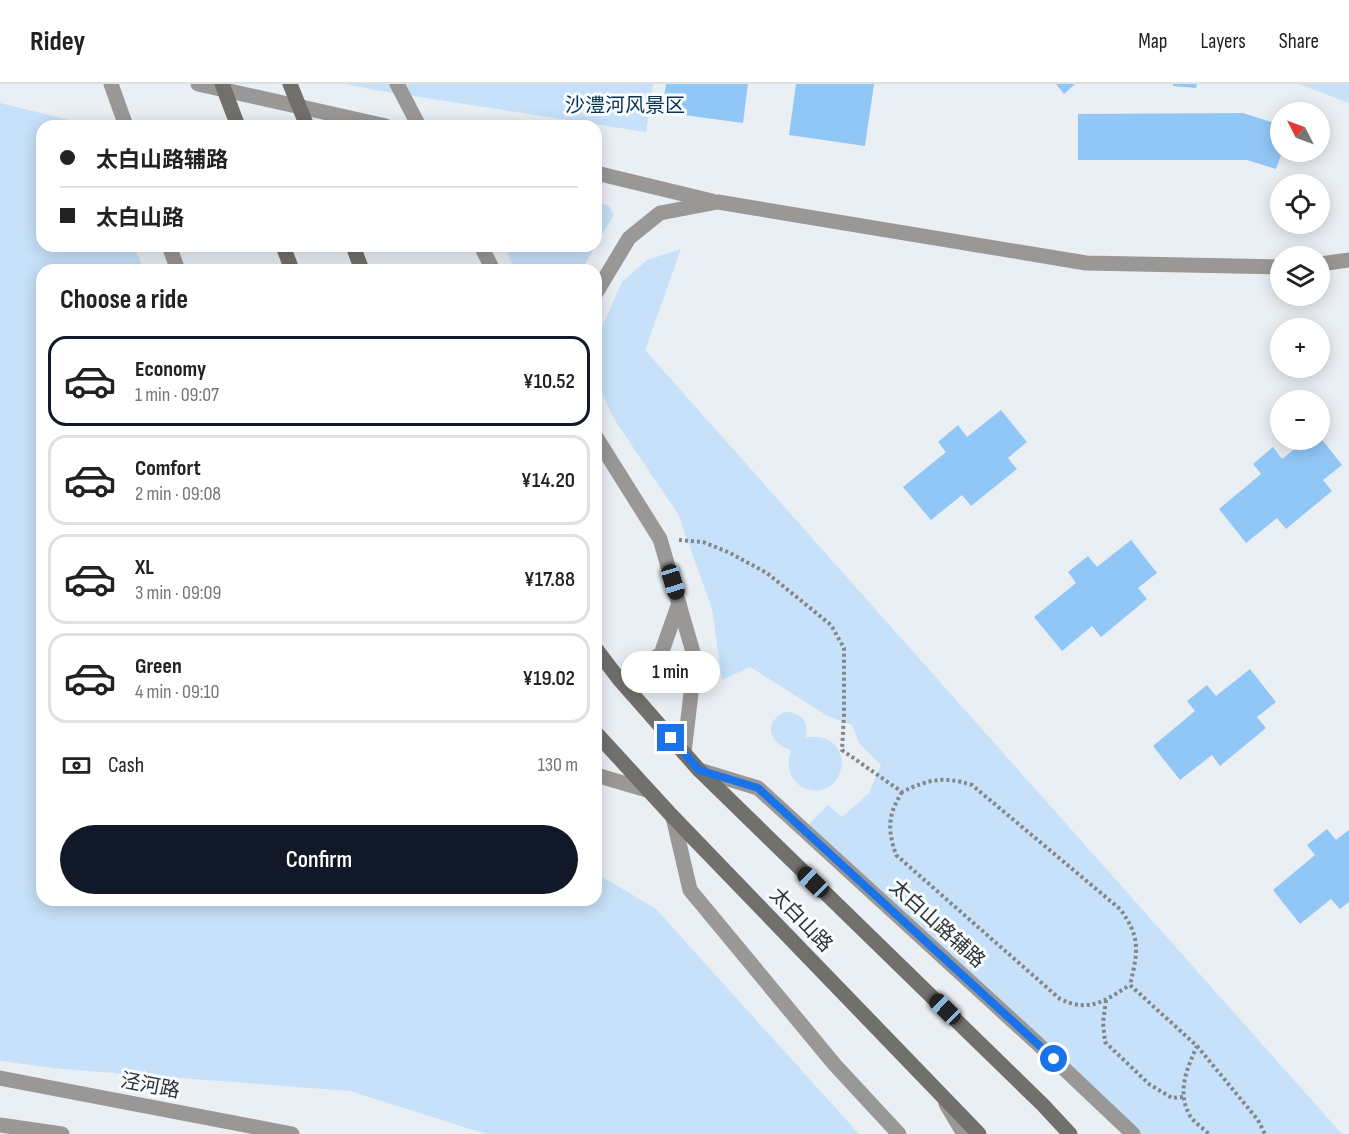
<!DOCTYPE html>
<html lang="en">
<head>
<meta charset="utf-8">
<style>
	:root { --surface:#fff; --page:#f2f2f2; --text:#222; --muted:#767676; --line:#e0e0e0; --accent:#111827 }
	body { margin:0; font-family:"Sofia Sans Condensed","Noto Sans SC",sans-serif; background:var(--page); color:var(--text); height:100vh; display:flex; flex-direction:column; font-size:22px; white-space:nowrap }
	* { box-sizing:border-box; margin:0 }
	p { font-size:20px; color:var(--muted) }
	.icon { flex:none; width:33px; height:33px; fill:none; stroke:currentColor; stroke-width:2; stroke-linecap:round; stroke-linejoin:round }
	.map { position:relative; flex:1; overflow:hidden }
	.panel { position:absolute; left:36px; top:180px; width:566px; height:642px; display:flex; flex-direction:column; background:var(--surface); border-radius:18px; box-shadow:0 3px 15px #0003 }
	.panel>* { flex:none }
	.banner { position:absolute; left:36px; top:36px; width:566px; height:132px; border-radius:18px; box-shadow:0 3px 15px #0003; display:grid; align-content:center; height:132px; padding:0 24px; background:var(--surface) }
	.needle { width:39px; rotate:312deg }
	.fabs { position:absolute; left:1270px; top:18px; display:grid; gap:12px }
	.fabs a { display:grid; place-items:center; width:60px; height:60px; border-radius:50%; background:var(--surface); box-shadow:0 3px 15px #0003; font-size:30px }
	.end { position:absolute; width:27px; height:27px; margin:-14px; border:8px solid #1a73e8; background:#fff; box-shadow:0 0 0 3px #fff }
	.from { border-radius:50% }
	.bubble { position:absolute; height:42px; border-radius:21px; background:var(--surface); box-shadow:0 3px 15px #0003; font-size:20px; font-weight:600; line-height:42px; text-align:center }
	.car { position:absolute; width:18px; height:36px; margin:-18px -9px; border-radius:8px; box-shadow:0 0 4px 2px #0007; background:linear-gradient(#222 24%,#8ab4d8 0 40%,#222 0 76%,#8ab4d8 0 86%,#222 0) }
	.banner b { display:flex; align-items:center; gap:21px; height:57px; font-size:22px }
	.banner b+b { border-top:2px solid var(--line) }
	.banner i { width:15px; height:15px; background:var(--text) }
	ul { padding:0; list-style:none }
	li { display:flex; align-items:center; gap:18px; height:90px; margin:0 12px 9px; padding:0 12px; border:3px solid var(--line); border-radius:18px }
	li div { flex:1 }
	li b { display:block; font-size:22px }
	li em { font-style:normal; font-weight:600 }
	li.current { border-color:var(--accent) }
	li>.icon { width:54px; height:54px; stroke-width:1.5 }
	h2 { padding:0 24px; font-size:27px; line-height:72px }
	.pay { display:flex; align-items:center; gap:15px; height:66px; padding:0 24px; font-size:22px }
	.pay p { margin-inline-start:auto }
	.cta { display:flex; gap:12px; margin-top:auto; padding:12px 24px }
	.cta a { flex:1; height:69px; border-radius:36px; background:var(--accent); color:#fff; font-size:24px; font-weight:600; line-height:69px; text-align:center }
	header { display:flex; align-items:center; gap:36px; box-sizing:border-box; height:84px; padding:0 30px; background:var(--surface); border-bottom:2px solid var(--line) }
	header strong { font-size:28px }
	nav { display:flex; gap:33px; margin-inline-start:auto; font-size:21px }
	.map>svg:first-child { display:block }
	.green { fill:#c6e1f9 }
	.building { fill:#91c7f7 }
	.lines { fill:none; stroke-linecap:round; stroke-linejoin:round }
	.path { stroke:#83878a; stroke-width:4; stroke-dasharray:3 3; stroke-linecap:butt }
	.minor { stroke:#9a9896; stroke-width:15 }
	.tertiary { stroke:#9a9896; stroke-width:15 }
	.secondary { stroke:#72706d; stroke-width:15 }
	.secondary-bridge { stroke:#72706d; stroke-width:15 }
	.route { stroke:#1a73e8; stroke-width:8 }
	.labels { text-anchor:middle; dominant-baseline:central; stroke-width:6; stroke-linejoin:round; paint-order:stroke }
	.park-label { font-size:20px; fill:#073150; stroke:#f9fcff }
	.street-label { font-size:20px; fill:#2f3133; stroke:#f9fcff }
</style>
</head>
<body>
<header>
<strong>Ridey</strong>
<nav><a>Map</a><a>Layers</a><a>Share</a></nav>
</header>
<div class="map">
<svg width="1349" height="1050" viewBox="0 0 1349 1050">
	<rect width="100%" height="100%" fill="#eaeff4"/>
	<g class="green">
		<polygon points="346,0 653,0 646,48 374,6"/>
		<polygon points="1299,0 1349,0 1349,19"/>
		<polygon points="0,19 73,37 75,42 42,42 42,162 134,162 144,186 42,186 42,816 596,816 596,789 656,825 859,1050 486,1050 350,1007 62,985 0,977"/>
		<polygon points="596,118 609,122 614,131 596,161"/>
		<polygon points="504,162 595,162 582,186 515,186"/>
		<polygon points="681,165 645,266 1342,1050 1141,1050 808,741 828,721 842,733 869,709 881,681 859,659 852,641 826,631 750,583 722,596 712,525 678,430 614,335 596,295 598,252 622,198 647,176"/>
		<path d="M784,628C801,628 810,637 805,654C816,651 828,653 836,662C841,668 843,676 841,684C835,722 776,709 791,666C770,659 762,641 784,628Z"/>
	</g>
	<g class="building">
		<polygon points="666,0 748,0 743,39 662,28"/>
		<polygon points="796,0 874,0 865,62 789,51"/>
		<polygon points="1056,0 1075,0 1064,10"/>
		<polygon points="1173,0 1197,0 1196,4 1173,2"/>
		<polygon points="1243,29 1281,41 1282,68 1276,85 1247,76 1078,76 1078,30"/>
		<polygon points="1001,326 1027,358 1008,374 1017,385 971,422 962,411 931,436 903,403 946,368 938,358 958,341 967,353"/>
		<polygon points="1320,353 1342,381 1323,396 1332,407 1286,445 1277,434 1246,459 1219,425 1261,390 1253,380 1273,363 1282,375 1306,356 1320,356"/>
		<polygon points="1131,456 1157,489 1138,504 1147,515 1101,553 1092,542 1062,567 1034,533 1076,499 1068,488 1088,472 1097,483"/>
		<polygon points="1250,585 1276,618 1257,633 1266,644 1220,682 1212,671 1180,696 1153,662 1195,627 1187,617 1207,601 1216,612"/>
		<polygon points="1327,745 1336,756 1349,746 1349,818 1340,825 1331,815 1300,840 1273,806 1315,771 1307,761"/>
	</g>
	<g class="lines">
		<g class="path">
			<path d="M679,456L703,458L728,468L767,489L831,541L844,564V631L842,666L902,708C929,695 944,692 972,701L1120,825C1141,853 1138,868 1130,901L1197,962C1187,984 1177,1007 1189,1030C1193,1038 1203,1044 1209,1050"/>
			<path d="M902,708C888,731 887,744 896,771L1060,915C1090,929 1104,917 1130,901"/>
			<polyline points="1106,916 1103,938 1105,958 1149,1000 1172,1014 1183,1013"/>
			<polyline points="1197,962 1258,1036 1265,1050"/>
		</g>
		<g class="minor">
			<polyline points="699,686 758,704 1038,960 1133,1050"/>
			<polyline points="673,733 690,806 835,981 899,1050"/>
		</g>
		<g class="tertiary">
			<polyline points="111,0 126,42"/>
			<polyline points="198,0 386,42"/>
			<polyline points="397,0 419,42"/>
			<polyline points="596,89 712,117"/>
			<polyline points="169,162 178,186"/>
			<polyline points="481,162 493,186"/>
			<polyline points="1320,180 1349,176"/>
			<polyline points="596,209 629,154 660,129 718,118 1086,179 1281,183"/>
			<polyline points="596,353 660,455 695,575 684,669"/>
			<polyline points="619,595 661,570 679,519"/>
			<polyline points="596,691 647,706"/>
			<polyline points="0,994 292,1050"/>
			<polyline points="946,1020 964,1050"/>
			<polyline points="0,1041 62,1050"/>
		</g>
		<g class="secondary">
			<polyline points="283,162 292,186"/>
			<polyline points="353,162 362,186"/>
			<polyline points="596,565 619,595 699,686 1043,1021 1070,1050"/>
			<polyline points="596,649 673,733 979,1050"/>
		</g>
		<g class="secondary-bridge">
			<polyline points="222,0 238,42"/>
			<polyline points="290,0 307,42"/>
		</g>
	</g>
	<g class="lines">
		<polyline class="route" points="671,654 699,686 758,704 1054,975"/>
	</g>
	<g class="labels">
		<g class="park-label">
			<text x="625" y="22">沙澧河风景区</text>
		</g>
		<g class="street-label">
			<text transform="translate(801 836) rotate(46)">太白山路</text>
			<text transform="translate(937 840) rotate(42)">太白山路辅路</text>
			<text transform="translate(150 1002) rotate(11)">泾河路</text>
		</g>
	</g>
</svg>
<div class="fabs">
<a><svg class="needle" viewBox="-14 -14 28 28"><path d="M0-13l5 13h-10z" fill="#e53935"/><path d="M0 13l5-13h-10z" fill="#767676"/></svg></a>
<a><svg class="icon" aria-label="locate" viewBox="0 0 24 24"><circle cx="12" cy="12" r="6"/><path d="M12 2v4M12 18v4M2 12h4M18 12h4"/></svg></a>
<a><svg class="icon" aria-label="layers" viewBox="0 0 24 24"><path d="M12 4l9 5-9 5-9-5zM3 14l9 5 9-5"/></svg></a>
<a>+</a>
<a>−</a>
</div>
<i class="end from" style="left:1054px;top:975px"></i>
<i class="end" style="left:671px;top:654px"></i>
<div class="bubble" style="left:621px;top:567px;width:99px">1 min</div>
<i class="car" style="left:673px;top:498px;rotate:163deg"></i>
<i class="car" style="left:813px;top:798px;rotate:314deg"></i>
<i class="car" style="left:945px;top:925px;rotate:314deg"></i>
<div class="banner">
<b><i class="from"></i>太白山路辅路</b>
<b><i></i>太白山路</b>
</div>
<section class="panel">
<h2>Choose a ride</h2>
<ul>
<li class="current"><svg class="icon" aria-label="car" viewBox="0 0 24 24"><path d="M5 17H2v-5l4-1 3-4h7l3 4 3 1v5h-3M9 17h6M6 11h13"/><circle cx="7" cy="17" r="2"/><circle cx="17" cy="17" r="2"/></svg><div><b>Economy</b><p>1 min · 09:07</p></div><em>¥10.52</em></li>
<li><svg class="icon" aria-label="car" viewBox="0 0 24 24"><path d="M5 17H2v-5l4-1 3-4h7l3 4 3 1v5h-3M9 17h6M6 11h13"/><circle cx="7" cy="17" r="2"/><circle cx="17" cy="17" r="2"/></svg><div><b>Comfort</b><p>2 min · 09:08</p></div><em>¥14.20</em></li>
<li><svg class="icon" aria-label="car" viewBox="0 0 24 24"><path d="M5 17H2v-5l4-1 3-4h7l3 4 3 1v5h-3M9 17h6M6 11h13"/><circle cx="7" cy="17" r="2"/><circle cx="17" cy="17" r="2"/></svg><div><b>XL</b><p>3 min · 09:09</p></div><em>¥17.88</em></li>
<li><svg class="icon" aria-label="car" viewBox="0 0 24 24"><path d="M5 17H2v-5l4-1 3-4h7l3 4 3 1v5h-3M9 17h6M6 11h13"/><circle cx="7" cy="17" r="2"/><circle cx="17" cy="17" r="2"/></svg><div><b>Green</b><p>4 min · 09:10</p></div><em>¥19.02</em></li>
</ul>
<div class="pay"><svg class="icon" aria-label="cash" viewBox="0 0 24 24"><path d="M3 7h18v10H3z"/><circle cx="12" cy="12" r="2"/></svg>Cash<p>130 m</p></div>
<div class="cta"><a>Confirm</a></div>
</section>
</div>
</body>
</html>
